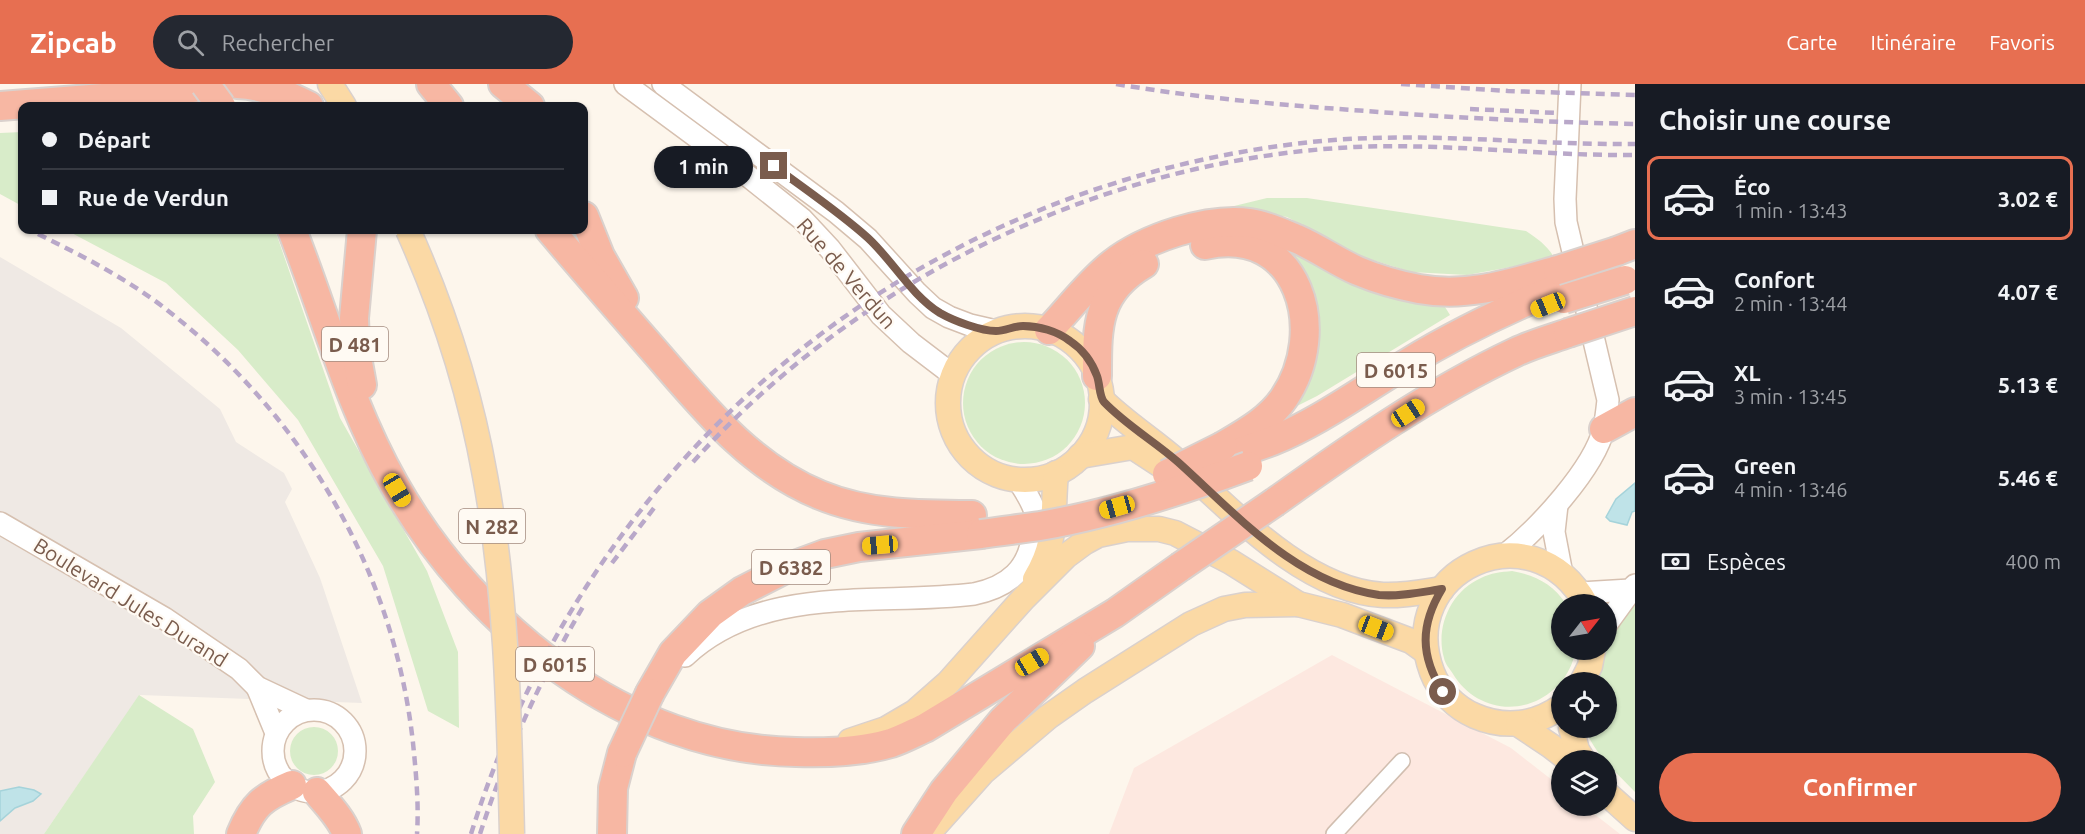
<!DOCTYPE html>
<html lang="fr">
<head>
<meta charset="utf-8">
<style>
	:root { --surface:#171b24; --page:#242831; --text:#f1f3f6; --muted:#9ea1a6; --line:#363941; --accent:#e76f51 }
	body { margin:0; font-family:Ubuntu,sans-serif; background:var(--page); color:var(--text); height:100vh; display:flex; flex-direction:column; font-size:22px; white-space:nowrap }
	* { box-sizing:border-box; margin:0 }
	p { font-size:20px; color:var(--muted) }
	.icon { flex:none; width:33px; height:33px; fill:none; stroke:currentColor; stroke-width:2; stroke-linecap:round; stroke-linejoin:round }
	.map { position:relative; flex:1; overflow:hidden }
	.drawer { display:flex; flex-direction:column; background:var(--surface); width:450px }
	.drawer>* { flex:none }
	.banner { position:absolute; left:18px; top:18px; width:570px; height:132px; border-radius:12px; box-shadow:0 2px 4px #0004; display:grid; align-content:center; height:132px; padding:0 24px; background:var(--surface) }
	.needle { width:39px; rotate:59deg }
	.tools { position:absolute; left:1551px; top:510px; display:grid; gap:12px }
	.tools a { display:grid; place-items:center; width:66px; height:66px; border-radius:50%; background:var(--surface); box-shadow:0 2px 4px #0004; font-size:30px }
	.end { position:absolute; width:27px; height:27px; margin:-14px; border:8px solid #7a5c4d; background:#fff; box-shadow:0 0 0 3px #fff }
	.from { border-radius:50% }
	.bubble { position:absolute; height:42px; border-radius:21px; background:var(--surface); box-shadow:0 2px 4px #0004; font-size:20px; font-weight:600; line-height:42px; text-align:center }
	.car { position:absolute; width:18px; height:36px; margin:-18px -9px; border-radius:8px; box-shadow:0 0 4px 2px #0007; background:linear-gradient(#f5c518 24%,#345 0 40%,#f5c518 0 76%,#345 0 86%,#f5c518 0) }
	.banner b { display:flex; align-items:center; gap:21px; height:57px; font-size:22px }
	.banner b+b { border-top:2px solid var(--line) }
	.banner i { width:15px; height:15px; background:var(--text) }
	ul { padding:0; list-style:none }
	li { display:flex; align-items:center; gap:18px; height:84px; margin:0 12px 9px; padding:0 12px; border:3px solid transparent; border-radius:12px }
	li div { flex:1 }
	li b { display:block; font-size:22px }
	li em { font-style:normal; font-weight:600 }
	li.current { border-color:var(--accent) }
	li>.icon { width:54px; height:54px; stroke-width:1.5 }
	h2 { padding:0 24px; font-size:27px; line-height:72px }
	.pay { display:flex; align-items:center; gap:15px; height:66px; padding:0 24px; font-size:22px }
	.pay p { margin-inline-start:auto }
	.action { display:flex; gap:12px; margin-top:auto; padding:12px 24px }
	.action a { flex:1; height:69px; border-radius:36px; background:var(--accent); color:#fff; font-size:24px; font-weight:600; line-height:69px; text-align:center }
	header { display:flex; align-items:center; gap:36px; box-sizing:border-box; height:84px; padding:0 30px; background:var(--accent); color:#fff }
	header strong { font-size:28px }
	nav { display:flex; gap:33px; margin-inline-start:auto; font-size:21px }
	.search { width:420px; height:54px; background:var(--page); display:flex; align-items:center; gap:15px; box-sizing:border-box; padding:0 21px; border-radius:33px; color:var(--muted); font-size:22px }
	main { display:flex; flex:1; min-height:0 }
	.map>svg:first-child { display:block }
	.commercial { fill:#fde8e0 }
	.industrial { fill:#efe9e4 }
	.green { fill:#d8ecc9 }
	.water { fill:#bfe3e8; stroke:#a5d3da; stroke-width:1.5 }
	.lines { fill:none; stroke-linecap:round; stroke-linejoin:round }
	.street-casing { stroke:#d1beb0; stroke-width:18 }
	.secondary-casing { stroke:#d6c0b0; stroke-width:24 }
	.primary-casing { stroke:#dad1cd; stroke-width:27 }
	.highway-casing { stroke:#dad1cd; stroke-width:32 }
	.street { stroke:#fff; stroke-width:15 }
	.secondary { stroke:#fff; stroke-width:21 }
	.primary { stroke:#fbd9a5; stroke-width:24 }
	.highway { stroke:#f7b7a3; stroke-width:28 }
	.rail { stroke:#b9a8c9; stroke-width:4.5; stroke-dasharray:9 6; stroke-linecap:butt }
	.primary-bridge-casing { stroke:#dad1cd; stroke-width:27; stroke-linecap:butt }
	.highway-bridge-casing { stroke:#dad1cd; stroke-width:32; stroke-linecap:butt }
	.primary-bridge { stroke:#fbd9a5; stroke-width:24 }
	.highway-bridge { stroke:#f7b7a3; stroke-width:28 }
	.route { stroke:#7a5c4d; stroke-width:8 }
	.labels { text-anchor:middle; dominant-baseline:central; stroke-width:4.5; stroke-linejoin:round; paint-order:stroke }
	.shield { fill:#fffaf3; stroke:#a28b7f; stroke-width:1.5 }
	.shield-label { font-size:20px; font-weight:bold; fill:#7a5c4d }
	.street-label { font-size:21px; fill:#7a5c4d; stroke:#fffaf3 }
</style>
</head>
<body>
<header>
<strong>Zipcab</strong>
<div class="search"><svg class="icon" aria-label="search" viewBox="0 0 24 24"><circle cx="10" cy="10" r="6"/><path d="M15 15l6 6"/></svg>Rechercher</div>
<nav><a>Carte</a><a>Itinéraire</a><a>Favoris</a></nav>
</header>
<main>
<div class="map">
<svg width="1635" height="750" viewBox="0 0 1635 750">
	<rect width="100%" height="100%" fill="#fdf6ec"/>
	<polygon class="commercial" points="1332,571 1511,664 1561,703 1562,722 1584,722 1620,750 1109,750 1134,684"/>
	<polygon class="industrial" points="0,173 121,244 220,325 236,358 284,389 292,405 285,418 320,494 362,619 140,611 44,750 0,750"/>
	<g class="green">
		<polygon points="22,48 22,122 0,110 0,49"/>
		<path d="M1267,114H1307L1526,147C1538,155 1548,162 1555,175L1467,191L1411,188L1363,173L1287,133L1230,123Z"/>
		<polygon points="66,146 275,146 340,334 427,487 458,568 459,644 428,627 383,482 298,336 238,266 166,199"/>
		<polygon points="1263,151 1414,218 1445,223 1450,231 1317,312 1287,327 1314,268"/>
		<circle cx="1024" cy="319" r="61"/>
		<path d="M1512,487C1535,491 1553,500 1566,520H1562V566H1576C1571,588 1560,604 1540,615C1508,632 1471,620 1453,590C1450,585 1445,580 1444,574C1435,543 1451,507 1481,494C1491,489 1501,488 1512,487Z"/>
		<path d="M1635,514V708C1616,688 1594,670 1585,644H1606V598H1593L1604,566H1606L1607,556L1609,549Z"/>
		<polygon points="139,611 193,645 215,698 193,732 194,750 44,750"/>
		<circle cx="314" cy="667" r="24"/>
	</g>
	<g class="water">
		<polygon points="1635,399 1635,427 1632,428 1627,441 1610,437 1606,433 1616,415"/>
		<polygon points="19,703 34,706 41,710 33,717 15,724 0,737 0,707"/>
	</g>
	<g class="lines">
		<g class="street-casing">
			<polyline id="street" points="1334,750 1402,677"/>
		</g>
		<g class="secondary-casing">
			<g id="secondary">
				<polyline points="625,0 728,76 802,135 830,165 881,231 911,259 953,291"/>
				<polyline points="663,0 836,128 868,155 917,209 933,224 949,233 970,241 996,247"/>
				<polyline points="1557,421 1554,448 1562,490"/>
				<polyline points="0,439 164,534 239,585 257,603 306,626"/>
				<path d="M1505,471C1538,445 1594,385 1604,344C1606,335 1607,325 1608,316L1566,138L1565,115L1570,0"/>
				<polyline points="1580,509 1630,506"/>
				<polyline points="1606,541 1635,501"/>
				<path d="M685,572C763,499 877,522 974,510C1008,503 1030,485 1033,448C1033,442 1035,435 1035,429C1033,418 1024,406 1018,396"/>
				<polyline points="257,603 276,649"/>
				<circle cx="314" cy="667" r="41"/>
			</g>
		</g>
		<g class="primary-casing">
			<g id="primary">
				<polyline points="330,0 344,22"/>
				<circle cx="1025" cy="319" r="77"/>
				<path d="M1101,315C1125,339 1153,356 1179,379C1233,428 1306,507 1383,511C1403,512 1423,508 1442,505"/>
				<polyline points="1080,372 1133,363 1159,380"/>
				<path d="M1035,495C1058,458 1052,430 1056,389"/>
				<polyline points="1582,598 1590,582 1593,566"/>
				<path d="M1562,622C1536,641 1505,645 1475,632C1456,624 1439,607 1432,588C1394,487 1532,422 1586,520"/>
				<polyline points="1518,640 1551,662 1569,676"/>
				<polyline points="1571,644 1577,666 1583,676"/>
				<polyline points="850,657 886,645 915,628 948,599 1023,515 1066,472 1085,458 1098,451 1127,445 1159,445 1175,449 1231,478 1298,520 1342,531 1411,557 1425,567"/>
				<polyline points="1606,709 1635,735"/>
				<polyline points="933,744 983,688 1048,633 1085,607 1191,540 1224,525 1245,521 1298,520"/>
			</g>
		</g>
		<g class="highway-casing">
			<g id="highway">
				<path d="M237,0C263,1 286,10 309,22"/>
				<polyline points="431,0 449,22"/>
				<polyline points="503,0 530,22"/>
				<polyline points="0,22 154,10 219,0"/>
				<polyline points="584,132 600,172 624,214"/>
				<path d="M292,146C325,230 349,321 394,400C474,542 628,666 796,668C828,669 861,668 891,659C903,655 914,649 925,644L1115,529L1180,483"/>
				<polyline points="362,146 354,234 355,262 362,301"/>
				<path d="M550,146C583,185 617,224 651,263C701,320 747,381 820,411C868,431 921,431 972,431"/>
				<path d="M1205,161C1300,140 1329,248 1284,314C1269,336 1245,349 1223,362"/>
				<polyline points="1617,167 1635,160"/>
				<path d="M1049,246C1070,224 1088,199 1112,180C1145,154 1208,133 1250,139C1266,141 1282,149 1297,155C1318,164 1337,178 1358,187C1377,195 1398,201 1419,205C1467,214 1512,199 1558,186"/>
				<path d="M1097,292C1097,243 1096,208 1144,180"/>
				<polyline points="1604,345 1635,328"/>
				<path d="M1233,371C1246,366 1259,362 1272,357C1319,338 1362,306 1406,280C1455,250 1507,225 1561,203"/>
				<path d="M1275,418C1352,363 1431,308 1516,268C1533,260 1551,255 1568,249"/>
				<polyline points="650,609 673,569 710,530 742,507 787,484 825,470 859,463 981,450"/>
				<path d="M317,708C328,721 341,734 347,750"/>
				<path d="M241,750C253,721 263,713 292,701"/>
				<polyline points="612,750 613,704 622,669"/>
				<polyline points="916,750 944,707 1003,636 1080,562"/>
			</g>
		</g>
		<use href="#street" class="street"/>
		<use href="#secondary" class="secondary"/>
		<use href="#primary" class="primary"/>
		<use href="#highway" class="highway"/>
		<g class="rail">
			<path d="M1116,0C1198,14 1282,21 1366,27C1455,34 1545,38 1635,40"/>
			<polyline points="1401,0 1508,7 1635,11"/>
			<polyline points="1470,25 1557,29"/>
			<path d="M38,150C87,174 135,199 177,234C308,339 395,493 413,659C416,689 419,720 417,750"/>
			<path d="M693,378C860,193 1106,75 1355,63C1449,59 1542,72 1635,71"/>
			<polyline points="612,479 654,424"/>
			<path d="M471,750C588,375 903,109 1294,60C1408,45 1521,61 1635,60"/>
			<path d="M480,750C506,669 541,594 584,521"/>
		</g>
		<g class="primary-bridge-casing">
			<path id="primary-bridge" d="M408,146C443,224 470,307 485,392C507,510 509,631 512,750"/>
		</g>
		<g class="highway-bridge-casing">
			<g id="highway-bridge">
				<polyline points="205,0 221,22"/>
				<polyline points="1558,186 1617,167"/>
				<polyline points="1564,215 1625,196"/>
				<polyline points="1568,249 1635,227"/>
				<polyline points="1167,390 1223,362"/>
				<path d="M981,450C1000,447 1020,445 1040,442C1110,430 1181,407 1248,382"/>
				<polyline points="1180,483 1275,418"/>
				<polyline points="622,669 650,609"/>
			</g>
		</g>
		<use href="#primary-bridge" class="primary-bridge"/>
		<use href="#highway-bridge" class="highway-bridge"/>
	</g>
	<g class="lines">
		<path class="route" d="M774,82C806,106 839,128 868,154C893,177 911,211 940,229C954,237 981,247 996,247C1005,247 1014,242 1023,242C1039,242 1057,247 1070,257C1082,265 1092,278 1097,292C1100,300 1099,312 1104,318C1126,341 1154,357 1178,378C1237,431 1296,499 1379,511C1399,513 1422,508 1442,505C1420,541 1420,572 1443,608"/>
	</g>
	<g class="labels">
		<g class="shield">
			<rect x="322" y="243" width="66" height="34" rx="4.5"/>
			<rect x="1357" y="269" width="78" height="34" rx="4.5"/>
			<rect x="459" y="425" width="66" height="34" rx="4.5"/>
			<rect x="752" y="466" width="78" height="34" rx="4.5"/>
			<rect x="516" y="563" width="78" height="34" rx="4.5"/>
		</g>
		<g class="shield-label">
			<text x="355" y="260">D 481</text>
			<text x="1396" y="286">D 6015</text>
			<text x="492" y="442">N 282</text>
			<text x="791" y="483">D 6382</text>
			<text x="555" y="580">D 6015</text>
		</g>
		<g class="street-label">
			<text transform="translate(847 189) rotate(49)">Rue de Verdun</text>
			<text transform="translate(131 518) rotate(32)">Boulevard Jules Durand</text>
		</g>
	</g>
</svg>
<div class="tools">
<a><svg class="needle" viewBox="-14 -14 28 28"><path d="M0-13l5 13h-10z" fill="#e53935"/><path d="M0 13l5-13h-10z" fill="#9ea1a6"/></svg></a>
<a><svg class="icon" aria-label="locate" viewBox="0 0 24 24"><circle cx="12" cy="12" r="6"/><path d="M12 2v4M12 18v4M2 12h4M18 12h4"/></svg></a>
<a><svg class="icon" aria-label="layers" viewBox="0 0 24 24"><path d="M12 4l9 5-9 5-9-5zM3 14l9 5 9-5"/></svg></a>
</div>
<i class="end from" style="left:1443px;top:608px"></i>
<i class="end" style="left:774px;top:82px"></i>
<div class="bubble" style="left:654px;top:62px;width:99px">1 min</div>
<i class="car" style="left:1548px;top:221px;rotate:248deg"></i>
<i class="car" style="left:1408px;top:329px;rotate:57deg"></i>
<i class="car" style="left:397px;top:406px;rotate:149deg"></i>
<i class="car" style="left:1117px;top:423px;rotate:254deg"></i>
<i class="car" style="left:880px;top:461px;rotate:265deg"></i>
<i class="car" style="left:1376px;top:544px;rotate:111deg"></i>
<i class="car" style="left:1032px;top:578px;rotate:59deg"></i>
<div class="banner">
<b><i class="from"></i>Départ</b>
<b><i></i>Rue de Verdun</b>
</div>
</div>
<section class="drawer">
<h2>Choisir une course</h2>
<ul>
<li class="current"><svg class="icon" aria-label="car" viewBox="0 0 24 24"><path d="M5 17H2v-5l4-1 3-4h7l3 4 3 1v5h-3M9 17h6M6 11h13"/><circle cx="7" cy="17" r="2"/><circle cx="17" cy="17" r="2"/></svg><div><b>Éco</b><p>1 min · 13:43</p></div><em>3.02 €</em></li>
<li><svg class="icon" aria-label="car" viewBox="0 0 24 24"><path d="M5 17H2v-5l4-1 3-4h7l3 4 3 1v5h-3M9 17h6M6 11h13"/><circle cx="7" cy="17" r="2"/><circle cx="17" cy="17" r="2"/></svg><div><b>Confort</b><p>2 min · 13:44</p></div><em>4.07 €</em></li>
<li><svg class="icon" aria-label="car" viewBox="0 0 24 24"><path d="M5 17H2v-5l4-1 3-4h7l3 4 3 1v5h-3M9 17h6M6 11h13"/><circle cx="7" cy="17" r="2"/><circle cx="17" cy="17" r="2"/></svg><div><b>XL</b><p>3 min · 13:45</p></div><em>5.13 €</em></li>
<li><svg class="icon" aria-label="car" viewBox="0 0 24 24"><path d="M5 17H2v-5l4-1 3-4h7l3 4 3 1v5h-3M9 17h6M6 11h13"/><circle cx="7" cy="17" r="2"/><circle cx="17" cy="17" r="2"/></svg><div><b>Green</b><p>4 min · 13:46</p></div><em>5.46 €</em></li>
</ul>
<div class="pay"><svg class="icon" aria-label="cash" viewBox="0 0 24 24"><path d="M3 7h18v10H3z"/><circle cx="12" cy="12" r="2"/></svg>Espèces<p>400 m</p></div>
<div class="action"><a>Confirmer</a></div>
</section>
</main>
</body>
</html>
